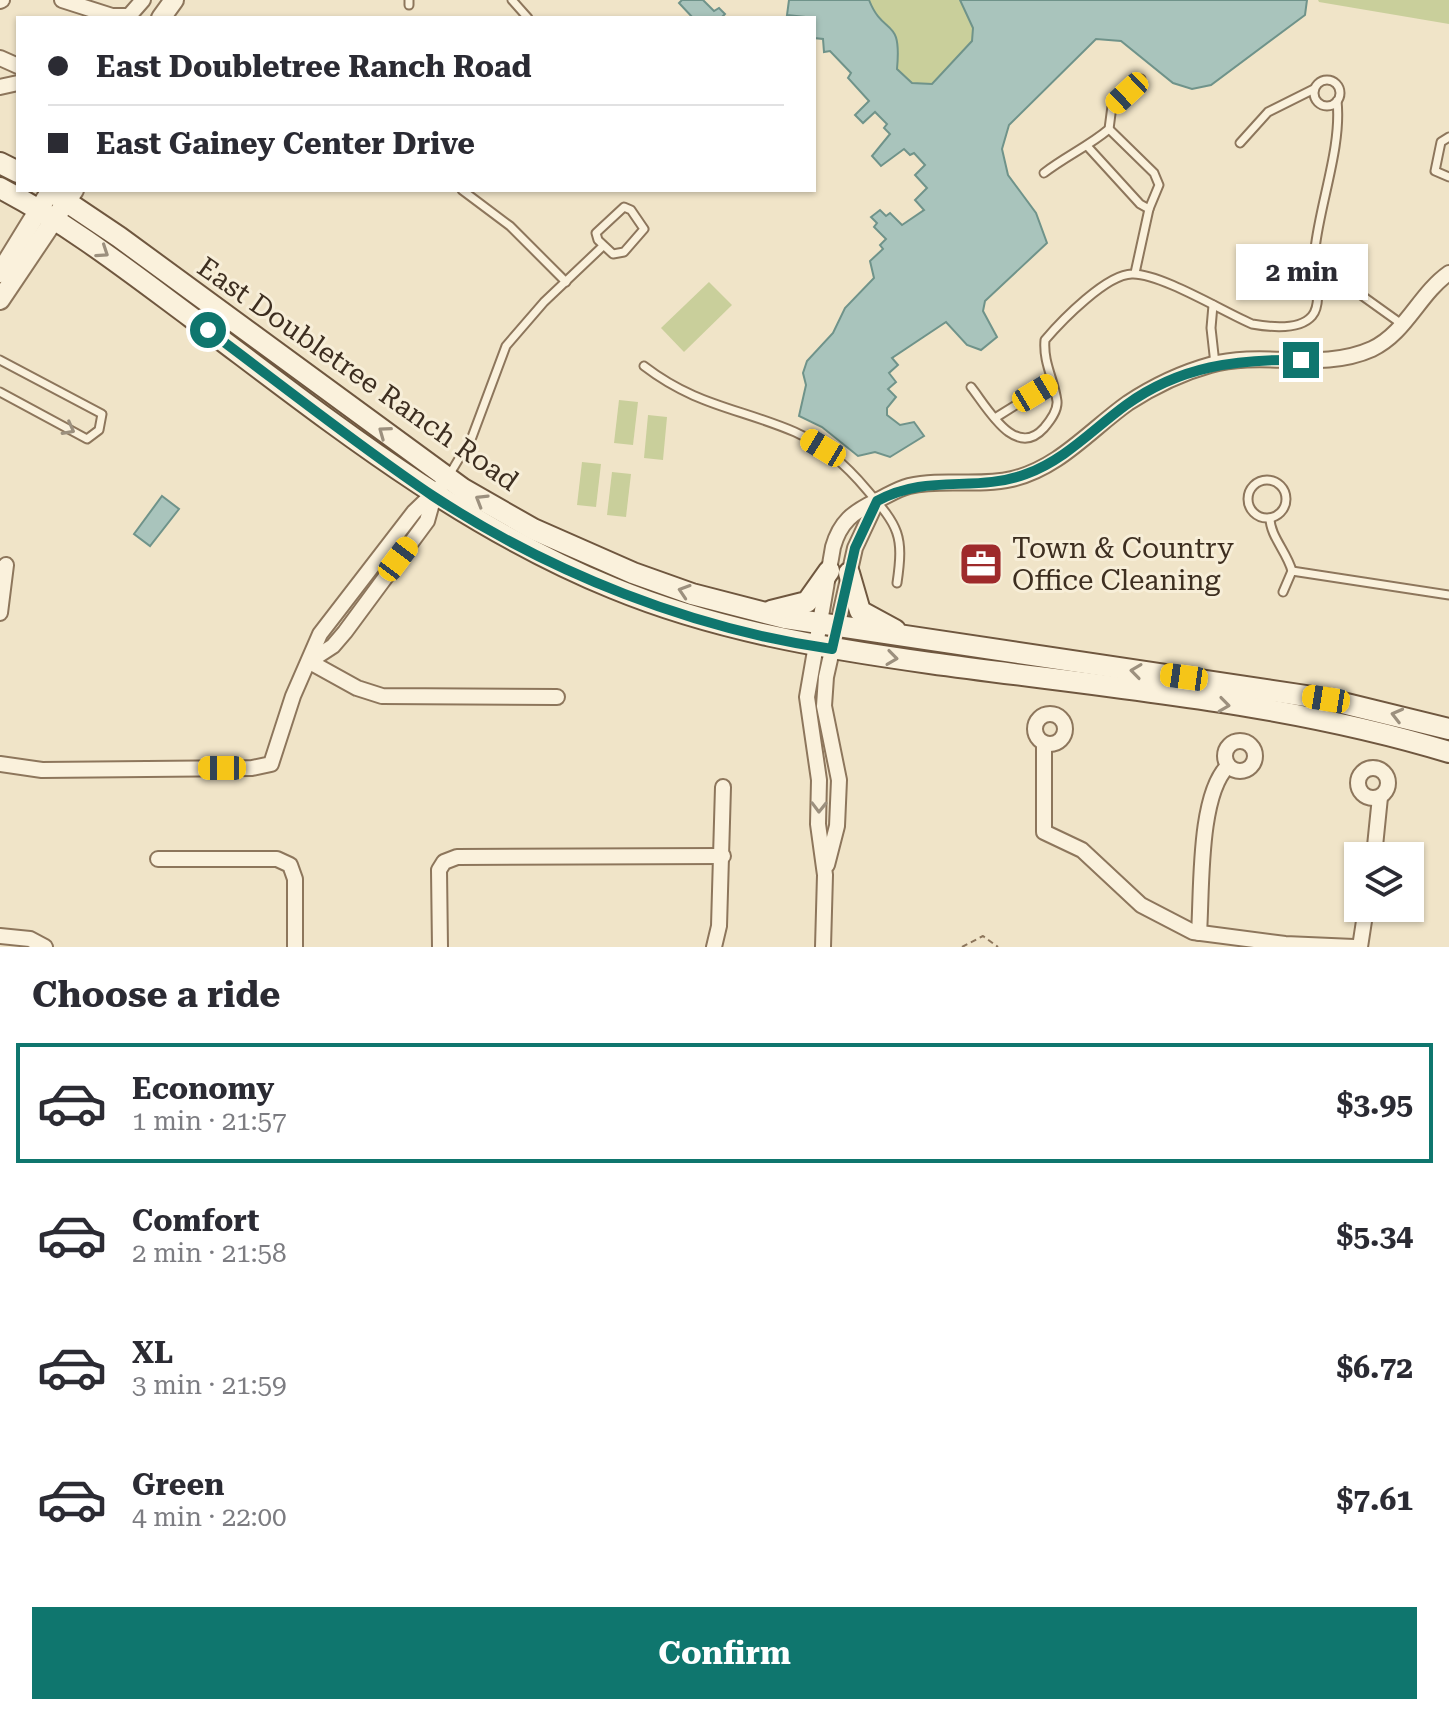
<!DOCTYPE html>
<html lang="en">
<head>
<meta charset="utf-8">
<style>
	:root { --surface:#fff; --page:#f7f7f7; --text:#2b2b33; --muted:#7c7c81; --line:#e1e1e2; --accent:#0f766e }
	body { margin:0; font-family:"Roboto Serif",serif; background:var(--page); color:var(--text); height:100vh; display:flex; flex-direction:column; font-size:30px; white-space:nowrap }
	* { box-sizing:border-box; margin:0 }
	p { font-size:26px; color:var(--muted) }
	.icon { flex:none; width:44px; height:44px; fill:none; stroke:currentColor; stroke-width:2; stroke-linecap:round; stroke-linejoin:round }
	.map { position:relative; height:947px; overflow:hidden }
	.side { display:flex; flex-direction:column; background:var(--surface); flex:1 }
	.side>* { flex:none }
	.guide { position:absolute; left:16px; top:16px; width:800px; height:176px; border-radius:0px; box-shadow:0 2px 6px #0004; display:grid; align-content:center; height:176px; padding:0 32px; background:var(--surface) }
	.fabs { position:absolute; left:1344px; top:842px; display:grid; gap:16px }
	.fabs a { display:grid; place-items:center; width:80px; height:80px; border-radius:0px; background:var(--surface); box-shadow:0 2px 6px #0004; font-size:40px }
	.end { position:absolute; width:36px; height:36px; margin:-18px; border:10px solid #0f766e; background:#fff; box-shadow:0 0 0 4px #fff }
	.from { border-radius:50% }
	.bubble { position:absolute; height:56px; border-radius:0px; background:var(--surface); box-shadow:0 2px 6px #0004; font-size:26px; font-weight:700; line-height:56px; text-align:center }
	.car { position:absolute; width:24px; height:48px; margin:-24px -12px; border-radius:10px; box-shadow:0 0 6px 2px #0007; background:linear-gradient(#f5c518 24%,#345 0 40%,#f5c518 0 76%,#345 0 86%,#f5c518 0) }
	.guide b { display:flex; align-items:center; gap:28px; height:76px; font-size:30px }
	.guide b+b { border-top:2px solid var(--line) }
	.guide i { width:20px; height:20px; background:var(--text) }
	ul { padding:0; list-style:none }
	li { display:flex; align-items:center; gap:24px; height:120px; margin:0 16px 12px; padding:0 16px; border:4px solid transparent; border-radius:0px }
	li div { flex:1 }
	li b { display:block; font-size:30px }
	li em { font-style:normal; font-weight:700 }
	li.active { border-color:var(--accent) }
	li>.icon { width:72px; height:72px; stroke-width:1.5 }
	h2 { padding:0 32px; font-size:36px; line-height:96px }
	.primary-button { display:flex; gap:16px; margin-top:auto; padding:16px 32px }
	.primary-button a { flex:1; height:92px; border-radius:0px; background:var(--accent); color:#fff; font-size:32px; font-weight:700; line-height:92px; text-align:center }
	.map>svg:first-child { display:block }
	.green { fill:#c9cf9b }
	.water { fill:#a9c4bc; stroke:#6f938a; stroke-width:2 }
	.lines { fill:none; stroke-linecap:round; stroke-linejoin:round }
	.service-casing { stroke:#8d765c; stroke-width:11 }
	.minor-casing { stroke:#8d765c; stroke-width:18 }
	.tertiary-casing { stroke:#8d765c; stroke-width:22 }
	.secondary-casing { stroke:#6f573f; stroke-width:24 }
	.path { stroke:#8d765c; stroke-width:2; stroke-dasharray:6 4; stroke-linecap:butt }
	.service { stroke:#faf1dc; stroke-width:7 }
	.minor { stroke:#faf1dc; stroke-width:14 }
	.tertiary { stroke:#faf1dc; stroke-width:18 }
	.secondary { stroke:#faf1dc; stroke-width:20 }
	.oneway { stroke:#9c907e }
	.route { stroke:#0f766e; stroke-width:10 }
	.labels { text-anchor:middle; dominant-baseline:central; stroke-width:6; stroke-linejoin:round; paint-order:stroke }
	.street-label { font-size:28px; fill:#3d2e20; stroke:#f7eed8 }
	.poi-label { font-size:28px; fill:#3d2e20; stroke:#f7eed8; text-anchor:start }
</style>
</head>
<body>
<div class="map">
<svg width="1449" height="947" viewBox="0 0 1449 947">
	<rect width="100%" height="100%" fill="#f0e4c8"/>
	<g class="green">
		<path d="M869,0H960L973,28L972,41L932,84L912,83L896,69C904,16 884,37 869,0Z"/>
		<polygon points="1318,0 1449,0 1449,24 1319,2"/>
		<polygon points="709,282 732,305 684,352 661,328"/>
		<polygon points="619,400 638,402 633,445 614,443"/>
		<polygon points="648,415 667,417 663,460 644,458"/>
		<polygon points="582,462 601,464 596,507 577,505"/>
		<polygon points="612,472 631,474 626,517 607,515"/>
	</g>
	<g class="water">
		<polygon points="682,0 703,0 714,11 719,8 725,14 721,18 693,18 679,3"/>
		<path d="M789,0H869C884,38 902,15 897,69L912,83L932,84L972,41L973,28L960,0H1307L1305,15L1211,85L1192,89L1173,83L1121,41L1096,39L1009,125L1002,149L1008,175L1036,213L1047,243L985,301L983,311L997,337L981,350L967,345L946,322L892,358L898,365L889,373L896,382L888,389L896,397L887,408V415L900,425L914,422L924,436L890,457L875,452L858,456L822,427L799,416L806,385L803,373L807,361L833,333L845,308L874,278L870,261L883,249L880,245L886,239L874,227L877,223L871,217L880,210L886,216L890,213L902,225L924,210L915,200L927,188L915,175L925,165L914,153L910,155L904,149L881,166L872,156L890,134L884,128L887,124L875,112L863,123L855,115L869,101L848,78L851,73L830,51L824,52L823,39L814,38V18L787,15Z"/>
		<polygon points="162,496 179,509 150,546 134,534"/>
	</g>
	<g class="lines">
		<g class="service-casing">
			<g id="service">
				<polyline points="409,0 409,5"/>
				<polyline points="512,0 528,18"/>
				<circle cx="1327" cy="93" r="13"/>
				<polyline points="1109,129 1154,173 1159,185 1149,209 1135,273"/>
				<polyline points="1449,137 1441,142 1435,171 1449,177"/>
				<polyline points="1240,143 1268,112 1314,89"/>
				<polyline points="1088,147 1140,204 1149,209"/>
				<path d="M1044,173C1066,156 1089,146 1109,129L1112,106L1141,79"/>
				<polyline points="462,190 510,226 566,282"/>
				<polygon points="624,207 631,210 644,229 624,252 613,254 598,240 596,233"/>
				<polyline points="1342,266 1343,282 1403,325"/>
				<polyline points="1213,305 1211,328 1215,364"/>
				<polyline points="0,360 102,414 99,430 87,439 0,392"/>
				<path d="M644,366C696,406 739,408 795,432C824,445 847,466 867,490C899,527 904,535 897,583"/>
				<path d="M971,387C987,407 1015,460 1044,428C1050,421 1058,411 1057,401C1054,379 1043,363 1045,340C1062,320 1107,274 1132,274C1160,273 1224,312 1252,324C1269,327 1299,331 1312,316C1324,302 1313,267 1315,249C1320,203 1342,146 1337,101"/>
				<polyline points="995,418 1051,383"/>
				<polyline points="448,477 472,437 506,346 544,302 603,246"/>
				<circle cx="1267" cy="499" r="19"/>
				<path d="M1270,518C1270,536 1287,552 1292,571"/>
				<polyline points="1283,592 1292,571 1449,595"/>
			</g>
		</g>
		<g class="minor-casing">
			<g id="minor">
				<polyline points="62,0 112,16 129,16 143,0"/>
				<polyline points="0,1 2,0"/>
				<polyline points="0,58 18,66"/>
				<polyline points="0,87 18,83"/>
				<polyline points="0,613 6,565"/>
				<polyline points="310,661 333,646 345,632 427,521 434,496"/>
				<polyline points="310,662 357,688 382,696 557,697"/>
				<circle cx="1050" cy="729" r="15"/>
				<circle cx="1240" cy="756" r="15"/>
				<polyline points="1044,743 1044,832 1082,850 1141,905 1193,932 1285,944 1354,947"/>
				<polyline points="0,764 42,770 252,768 271,764 293,696 320,634 414,512 441,486"/>
				<circle cx="1373" cy="783" r="15"/>
				<polyline points="1374,856 1380,797"/>
				<polyline points="158,859 277,859 290,865 295,879 295,947"/>
				<polyline points="827,865 837,826 839,780 824,706 826,677 855,548 877,501"/>
				<path d="M1199,933C1202,891 1198,795 1228,766"/>
				<polyline points="0,936 30,939 45,947"/>
				<polyline points="440,947 439,870 444,862 457,857 723,856"/>
				<polyline points="714,947 719,926 723,787"/>
				<path d="M823,947L825,875L818,824L819,780L807,697L833,547C840,522 853,512 876,501C887,496 897,489 909,486C943,478 978,487 1012,479C1059,468 1090,430 1128,403C1154,386 1181,373 1210,365C1264,350 1321,372 1372,349C1406,333 1419,294 1449,273"/>
				<polyline points="1360,947 1366,908"/>
			</g>
		</g>
		<g class="tertiary-casing">
			<g id="tertiary">
				<polyline points="161,18 174,0"/>
				<polyline points="0,273 51,190"/>
				<polyline points="0,300 74,190"/>
			</g>
		</g>
		<g class="secondary-casing">
			<g id="secondary">
				<polyline points="0,163 18,172"/>
				<path d="M0,188C69,224 129,271 191,317C326,418 456,524 613,588C715,630 822,648 930,663C1103,687 1282,701 1449,752"/>
				<polyline points="49,190 119,237 463,489 533,529 633,573 692,594 785,618 1326,699 1449,729"/>
				<polyline points="849,573 860,611 895,630"/>
				<polyline points="771,611 807,602 829,571"/>
			</g>
		</g>
		<polyline class="path" points="962,947 983,936 998,947"/>
		<use href="#service" class="service"/>
		<use href="#minor" class="minor"/>
		<use href="#tertiary" class="tertiary"/>
		<use href="#secondary" class="secondary"/>
	</g>
	<defs><path id="oneway-chevron" d="M-2-3.5L2.5 0L-2 3.5" fill="none" stroke-width="1.6" stroke-linecap="round" stroke-linejoin="round" transform="scale(2)"/></defs>
	<g class="oneway">
		<use href="#oneway-chevron" transform="translate(103 252) rotate(34)"/>
		<use href="#oneway-chevron" transform="translate(69 429) rotate(28)"/>
		<use href="#oneway-chevron" transform="translate(384 432) rotate(-144)"/>
		<use href="#oneway-chevron" transform="translate(481 500) rotate(-149)"/>
		<use href="#oneway-chevron" transform="translate(684 591) rotate(-162)"/>
		<use href="#oneway-chevron" transform="translate(892 658) rotate(8)"/>
		<use href="#oneway-chevron" transform="translate(1136 671) rotate(-172)"/>
		<use href="#oneway-chevron" transform="translate(1224 705) rotate(8)"/>
		<use href="#oneway-chevron" transform="translate(1397 715) rotate(-166)"/>
		<use href="#oneway-chevron" transform="translate(819 807) rotate(91)"/>
	</g>
	<g class="lines">
		<path class="route" d="M208,330C283,386 356,444 433,496C551,573 692,629 832,649L855,548L877,501C928,473 975,493 1026,474C1065,460 1093,429 1126,405C1180,366 1237,359 1301,360"/>
	</g>
	<defs>
		<g id="office-square" transform="scale(2.3)"><rect x="-9" y="-9" width="18" height="18" rx="4" fill="#9e2a2b" stroke="#f7eed8"/><path d="M-6-3h4V-5.5h4V-3h4V5H-6ZM-1-4.5V-3h2v-1.5ZM-6 0V1H6V0Z" fill="#fff"/></g>
	</defs>
	<g fill-rule="evenodd">
		<use href="#office-square" x="981" y="564"/>
	</g>
	<g class="labels">
		<g class="street-label">
			<text transform="translate(358 374) rotate(35)">East Doubletree Ranch Road</text>
		</g>
		<g class="poi-label">
			<text x="1012" y="548">Town &amp; Country<tspan x="1012" dy="32">Office Cleaning</tspan></text>
		</g>
	</g>
</svg>
<div class="fabs">
<a><svg class="icon" aria-label="layers" viewBox="0 0 24 24"><path d="M12 4l9 5-9 5-9-5zM3 14l9 5 9-5"/></svg></a>
</div>
<i class="end from" style="left:208px;top:330px"></i>
<i class="end" style="left:1301px;top:360px"></i>
<div class="bubble" style="left:1236px;top:244px;width:132px">2 min</div>
<i class="car" style="left:1127px;top:93px;rotate:227deg"></i>
<i class="car" style="left:1035px;top:393px;rotate:59deg"></i>
<i class="car" style="left:823px;top:448px;rotate:301deg"></i>
<i class="car" style="left:398px;top:559px;rotate:37deg"></i>
<i class="car" style="left:1184px;top:677px;rotate:278deg"></i>
<i class="car" style="left:1326px;top:699px;rotate:279deg"></i>
<i class="car" style="left:222px;top:768px;rotate:270deg"></i>
<div class="guide">
<b><i class="from"></i>East Doubletree Ranch Road</b>
<b><i></i>East Gainey Center Drive</b>
</div>
</div>
<section class="side">
<h2>Choose a ride</h2>
<ul>
<li class="active"><svg class="icon" aria-label="car" viewBox="0 0 24 24"><path d="M5 17H2v-5l4-1 3-4h7l3 4 3 1v5h-3M9 17h6M6 11h13"/><circle cx="7" cy="17" r="2"/><circle cx="17" cy="17" r="2"/></svg><div><b>Economy</b><p>1 min · 21:57</p></div><em>$3.95</em></li>
<li><svg class="icon" aria-label="car" viewBox="0 0 24 24"><path d="M5 17H2v-5l4-1 3-4h7l3 4 3 1v5h-3M9 17h6M6 11h13"/><circle cx="7" cy="17" r="2"/><circle cx="17" cy="17" r="2"/></svg><div><b>Comfort</b><p>2 min · 21:58</p></div><em>$5.34</em></li>
<li><svg class="icon" aria-label="car" viewBox="0 0 24 24"><path d="M5 17H2v-5l4-1 3-4h7l3 4 3 1v5h-3M9 17h6M6 11h13"/><circle cx="7" cy="17" r="2"/><circle cx="17" cy="17" r="2"/></svg><div><b>XL</b><p>3 min · 21:59</p></div><em>$6.72</em></li>
<li><svg class="icon" aria-label="car" viewBox="0 0 24 24"><path d="M5 17H2v-5l4-1 3-4h7l3 4 3 1v5h-3M9 17h6M6 11h13"/><circle cx="7" cy="17" r="2"/><circle cx="17" cy="17" r="2"/></svg><div><b>Green</b><p>4 min · 22:00</p></div><em>$7.61</em></li>
</ul>
<div class="primary-button"><a>Confirm</a></div>
</section>
</body>
</html>
